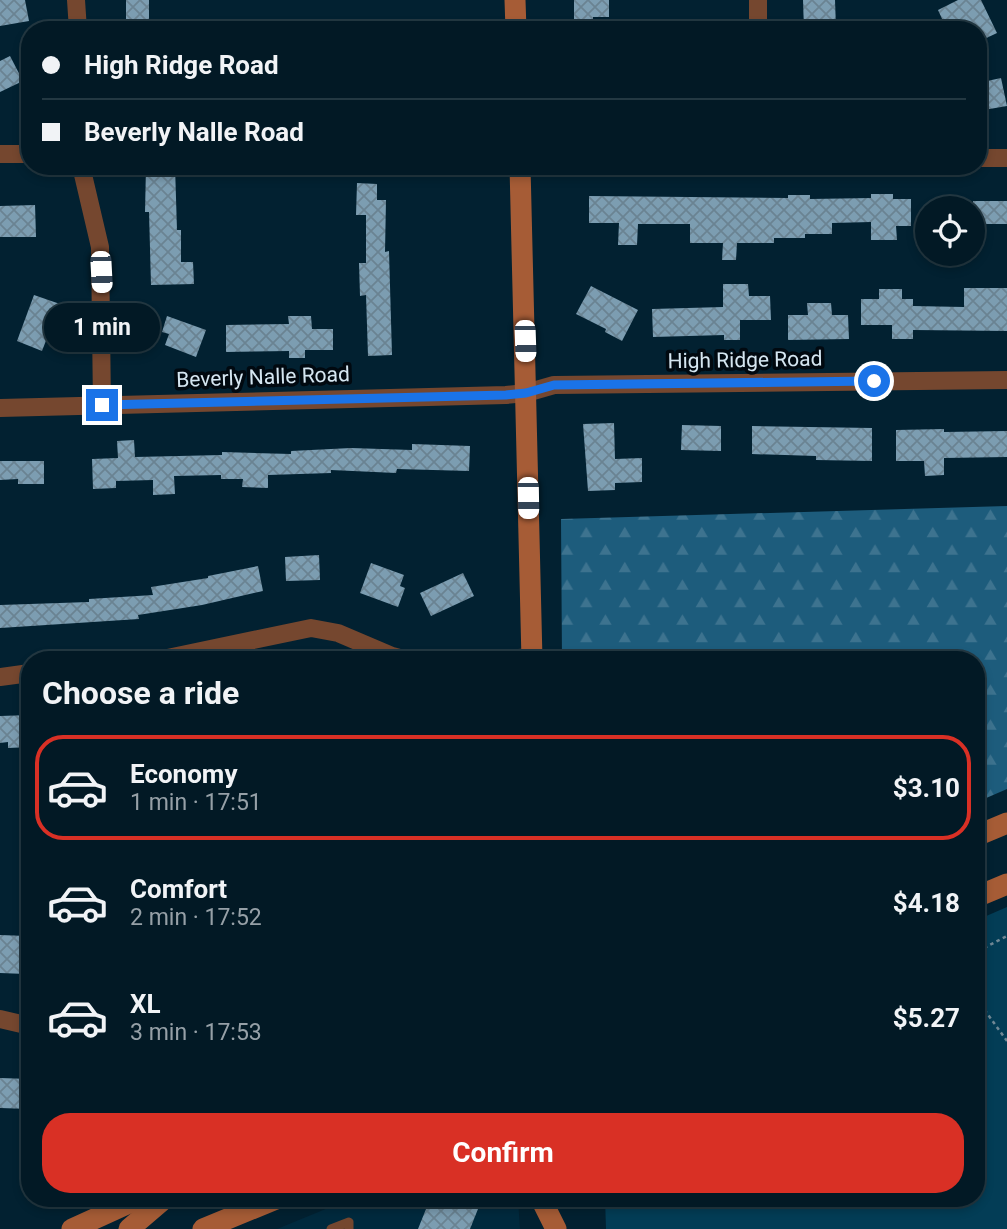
<!DOCTYPE html>
<html lang="en">
<head>
<meta charset="utf-8">
<style>
	:root { --surface:#021925; --page:#102632; --text:#f1f3f6; --muted:#96a0a7; --line:#233842; --accent:#d93025 }
	body { margin:0; font-family:Roboto,sans-serif; background:var(--page); color:var(--text); height:100vh; display:flex; flex-direction:column; font-size:26px; white-space:nowrap }
	* { box-sizing:border-box; margin:0 }
	p { font-size:23px; color:var(--muted) }
	.icon { flex:none; width:38px; height:38px; fill:none; stroke:currentColor; stroke-width:2; stroke-linecap:round; stroke-linejoin:round }
	.map { position:relative; flex:1; overflow:hidden }
	.drawer { position:absolute; left:21px; top:651px; width:964px; height:556px; display:flex; flex-direction:column; background:var(--surface); border-radius:28px; box-shadow:0 4px 10px #0003,0 0 0 2px var(--line) }
	.drawer>* { flex:none }
	.top-card { position:absolute; left:21px; top:21px; width:966px; height:154px; border-radius:28px; box-shadow:0 4px 10px #0003,0 0 0 2px var(--line); display:grid; align-content:center; height:154px; padding:0 21px; background:var(--surface) }
	.fabs { position:absolute; left:915px; top:196px; display:grid; gap:14px }
	.fabs a { display:grid; place-items:center; width:70px; height:70px; border-radius:50%; background:var(--surface); box-shadow:0 4px 10px #0003,0 0 0 2px var(--line); font-size:35px }
	.end { position:absolute; width:32px; height:32px; margin:-16px; border:9px solid #1a73e8; background:#fff; box-shadow:0 0 0 4px #fff }
	.from { border-radius:50% }
	.bubble { position:absolute; height:49px; border-radius:24px; background:var(--surface); box-shadow:0 4px 10px #0003,0 0 0 2px var(--line); font-size:23px; font-weight:700; line-height:49px; text-align:center }
	.car { position:absolute; width:21px; height:42px; margin:-21px -10px; border-radius:9px; box-shadow:0 0 5px 2px #0007; background:linear-gradient(#fff 24%,#345 0 40%,#fff 0 76%,#345 0 86%,#fff 0) }
	.top-card b { display:flex; align-items:center; gap:24px; height:66px; font-size:26px }
	.top-card b+b { border-top:2px solid var(--line) }
	.top-card i { width:18px; height:18px; background:var(--text) }
	ul { padding:0; list-style:none }
	li { display:flex; align-items:center; gap:21px; height:105px; margin:0 14px 10px; padding:0 7px; border:4px solid transparent; border-radius:28px }
	li div { flex:1 }
	li b { display:block; font-size:26px }
	li em { font-style:normal; font-weight:700 }
	li.selected { border-color:var(--accent) }
	li>.icon { width:63px; height:63px; stroke-width:1.5 }
	h2 { padding:0 21px; font-size:32px; line-height:84px }
	.action { display:flex; gap:14px; margin-top:auto; padding:14px 21px }
	.action a { flex:1; height:80px; border-radius:28px; background:var(--accent); color:#fff; font-size:28px; font-weight:700; line-height:80px; text-align:center }
	.map>svg:first-child { display:block }
	.built { fill:#002a3e }
	.grass { fill:#033d56 }
	.forest { fill:url(#forest-firs) }
	.building { fill:url(#building-cross-hatch) }
	.lines { fill:none; stroke-linecap:round; stroke-linejoin:round }
	.path { stroke:#708895; stroke-width:2.5; stroke-dasharray:3.5 3.5; stroke-linecap:butt }
	.lane { stroke:#75472f; stroke-width:9 }
	.street { stroke:#75472f; stroke-width:18 }
	.secondary { stroke:#a65c36; stroke-width:21 }
	.route { stroke:#1a73e8; stroke-width:9 }
	.labels { text-anchor:middle; dominant-baseline:central; stroke-width:7; stroke-linejoin:round; paint-order:stroke }
	.street-label { font-size:21px; fill:#d5e6f1; stroke:#010910 }
</style>
</head>
<body>
<div class="map">
<svg width="1007" height="1229" viewBox="0 0 1007 1229">
	<defs>
		<pattern id="forest-firs" width="22" height="20" patternUnits="userSpaceOnUse" patternTransform="scale(1.75)"><rect width="22" height="20" fill="#1d5c7c"/><path d="M5 1l3.5 6h-7zM16 11l3.5 6h-7z" fill="#3d738f"/></pattern>
		<pattern id="building-cross-hatch" width="8" height="8" patternUnits="userSpaceOnUse" patternTransform="scale(1.75)"><rect width="8" height="8" fill="#7c9db1"/><path d="M0 0l8 8M0 8l8-8" fill="none" stroke="#6a8392"/></pattern>
	</defs>
	<rect width="100%" height="100%" fill="#022131"/>
	<polygon class="built" points="350,1199 518,1199 520,1229 277,1229"/>
	<polygon class="grass" points="1007,907 1007,1229 606,1229 605,1199 976,1199 977,920"/>
	<polygon class="forest" points="1007,506 1007,789 977,802 976,660 562,660 561,519"/>
	<g class="building">
		<polygon points="0,0 25,0 29,21 0,26"/>
		<rect x="126" y="0" width="23" height="30"/>
		<polygon points="574,0 609,0 609,17 593,17 593,30 574,30"/>
		<polygon points="803,0 835,0 836,28 804,30"/>
		<polygon points="958,0 981,0 997,33 978,42 978,30 947,30 938,10"/>
		<polygon points="10,56 23,81 0,92 0,61"/>
		<polygon points="1001,78 1007,106 978,111 978,83"/>
		<polygon points="146,166 175,166 177,230 181,230 181,262 193,262 194,284 151,285 149,212 145,212"/>
		<polygon points="357,183 377,184 377,200 386,200 385,252 389,251 392,355 368,356 366,295 360,296 359,263 366,263 366,215 356,215"/>
		<polygon points="871,194 893,194 893,199 911,199 911,226 896,226 897,240 871,240 871,222 832,223 832,234 805,234 805,238 774,238 774,243 737,243 736,260 722,260 723,243 690,243 690,224 638,224 637,245 618,245 619,223 589,223 589,196 788,198 788,195 810,195 810,199 871,198"/>
		<rect x="973" y="201" width="34" height="23"/>
		<polygon points="35,205 36,237 0,237 0,206"/>
		<polygon points="723,284 748,284 749,296 770,296 771,320 740,320 740,340 724,340 724,335 653,337 652,309 723,307"/>
		<polygon points="591,286 638,310 622,341 605,332 606,329 576,314"/>
		<polygon points="964,288 1007,288 1007,331 913,330 913,339 892,339 892,325 861,325 861,299 879,299 879,289 902,289 902,299 913,299 913,306 964,307"/>
		<polygon points="34,295 60,304 42,351 17,341"/>
		<polygon points="807,303 831,303 832,315 848,315 849,339 788,340 788,315 808,315"/>
		<polygon points="167,316 206,330 196,357 165,345 169,334 162,332"/>
		<polygon points="288,316 311,316 312,329 333,329 333,350 305,350 305,358 289,358 289,351 226,352 226,325 289,324"/>
		<polygon points="614,423 615,459 642,458 642,482 615,483 615,490 588,491 583,424"/>
		<polygon points="682,425 721,426 721,451 681,450"/>
		<polygon points="752,426 872,428 872,461 816,460 816,456 752,454"/>
		<polygon points="944,429 944,432 1007,431 1007,457 944,458 944,475 925,476 924,461 896,461 896,430"/>
		<polygon points="134,440 135,457 222,455 222,452 291,454 291,451 351,448 412,450 412,444 470,446 469,471 397,469 396,473 331,470 331,473 268,475 268,488 242,487 243,479 221,479 221,475 174,476 175,494 153,495 153,480 116,481 116,488 93,489 92,459 118,458 117,441"/>
		<polygon points="0,461 44,461 44,484 18,484 18,479 0,480"/>
		<polygon points="319,555 320,580 286,581 285,557"/>
		<polygon points="371,563 404,575 400,586 405,588 398,607 360,593"/>
		<polygon points="258,566 263,591 202,605 138,615 139,619 0,628 0,605 89,602 89,599 153,595 151,587 208,578 208,576"/>
		<polygon points="463,573 474,596 431,616 420,593"/>
		<polygon points="30,715 30,747 8,748 8,742 0,743 0,716"/>
		<polygon points="0,935 27,936 26,974 0,973"/>
		<polygon points="0,1078 30,1079 30,1109 0,1108"/>
		<polygon points="430,1199 482,1199 470,1229 418,1229"/>
	</g>
	<g class="lines">
		<g class="path">
			<polyline points="976,959 982,949 1007,936"/>
			<polyline points="976,977 980,985 981,1005 1007,1041"/>
		</g>
		<polyline class="lane" points="331,1229 349,1222 349,1229"/>
		<g class="street">
			<polyline points="76,0 78,30"/>
			<polyline points="758,0 758,30"/>
			<polyline points="0,154 30,154"/>
			<polyline points="978,158 1007,158"/>
			<polyline points="81,166 100,247 102,405"/>
			<polyline points="0,408 506,395 526,393 554,385 1007,380"/>
			<polyline points="158,660 311,628 338,633 392,656 407,660"/>
			<polyline points="493,660 532,657"/>
			<polyline points="0,677 30,673"/>
			<polyline points="0,1019 30,1026"/>
		</g>
		<g class="secondary">
			<polyline points="515,0 516,30"/>
			<polyline points="520,166 532,660"/>
			<polyline points="976,836 1007,823"/>
			<polyline points="976,897 1007,884"/>
			<polyline points="541,1199 556,1229"/>
			<polyline points="72,1229 138,1199"/>
			<polyline points="129,1229 164,1199"/>
			<polyline points="203,1229 276,1199"/>
		</g>
	</g>
	<g class="lines">
		<polyline class="route" points="102,405 506,395 526,393 554,385 874,381"/>
	</g>
	<g class="labels">
		<g class="street-label">
			<text transform="translate(745 360) rotate(-1)">High Ridge Road</text>
			<text transform="translate(263 377) rotate(-2)">Beverly Nalle Road</text>
		</g>
	</g>
</svg>
<div class="fabs">
<a><svg class="icon" aria-label="locate" viewBox="0 0 24 24"><circle cx="12" cy="12" r="6"/><path d="M12 2v4M12 18v4M2 12h4M18 12h4"/></svg></a>
</div>
<i class="end from" style="left:874px;top:381px"></i>
<i class="end" style="left:102px;top:405px"></i>
<div class="bubble" style="left:44px;top:303px;width:116px">1 min</div>
<i class="car" style="left:101px;top:272px;rotate:177deg"></i>
<i class="car" style="left:525px;top:341px;rotate:178deg"></i>
<i class="car" style="left:528px;top:498px;rotate:179deg"></i>
<div class="top-card">
<b><i class="from"></i>High Ridge Road</b>
<b><i></i>Beverly Nalle Road</b>
</div>
<section class="drawer">
<h2>Choose a ride</h2>
<ul>
<li class="selected"><svg class="icon" aria-label="car" viewBox="0 0 24 24"><path d="M5 17H2v-5l4-1 3-4h7l3 4 3 1v5h-3M9 17h6M6 11h13"/><circle cx="7" cy="17" r="2"/><circle cx="17" cy="17" r="2"/></svg><div><b>Economy</b><p>1 min · 17:51</p></div><em>$3.10</em></li>
<li><svg class="icon" aria-label="car" viewBox="0 0 24 24"><path d="M5 17H2v-5l4-1 3-4h7l3 4 3 1v5h-3M9 17h6M6 11h13"/><circle cx="7" cy="17" r="2"/><circle cx="17" cy="17" r="2"/></svg><div><b>Comfort</b><p>2 min · 17:52</p></div><em>$4.18</em></li>
<li><svg class="icon" aria-label="car" viewBox="0 0 24 24"><path d="M5 17H2v-5l4-1 3-4h7l3 4 3 1v5h-3M9 17h6M6 11h13"/><circle cx="7" cy="17" r="2"/><circle cx="17" cy="17" r="2"/></svg><div><b>XL</b><p>3 min · 17:53</p></div><em>$5.27</em></li>
</ul>
<div class="action"><a>Confirm</a></div>
</section>
</div>
</body>
</html>
